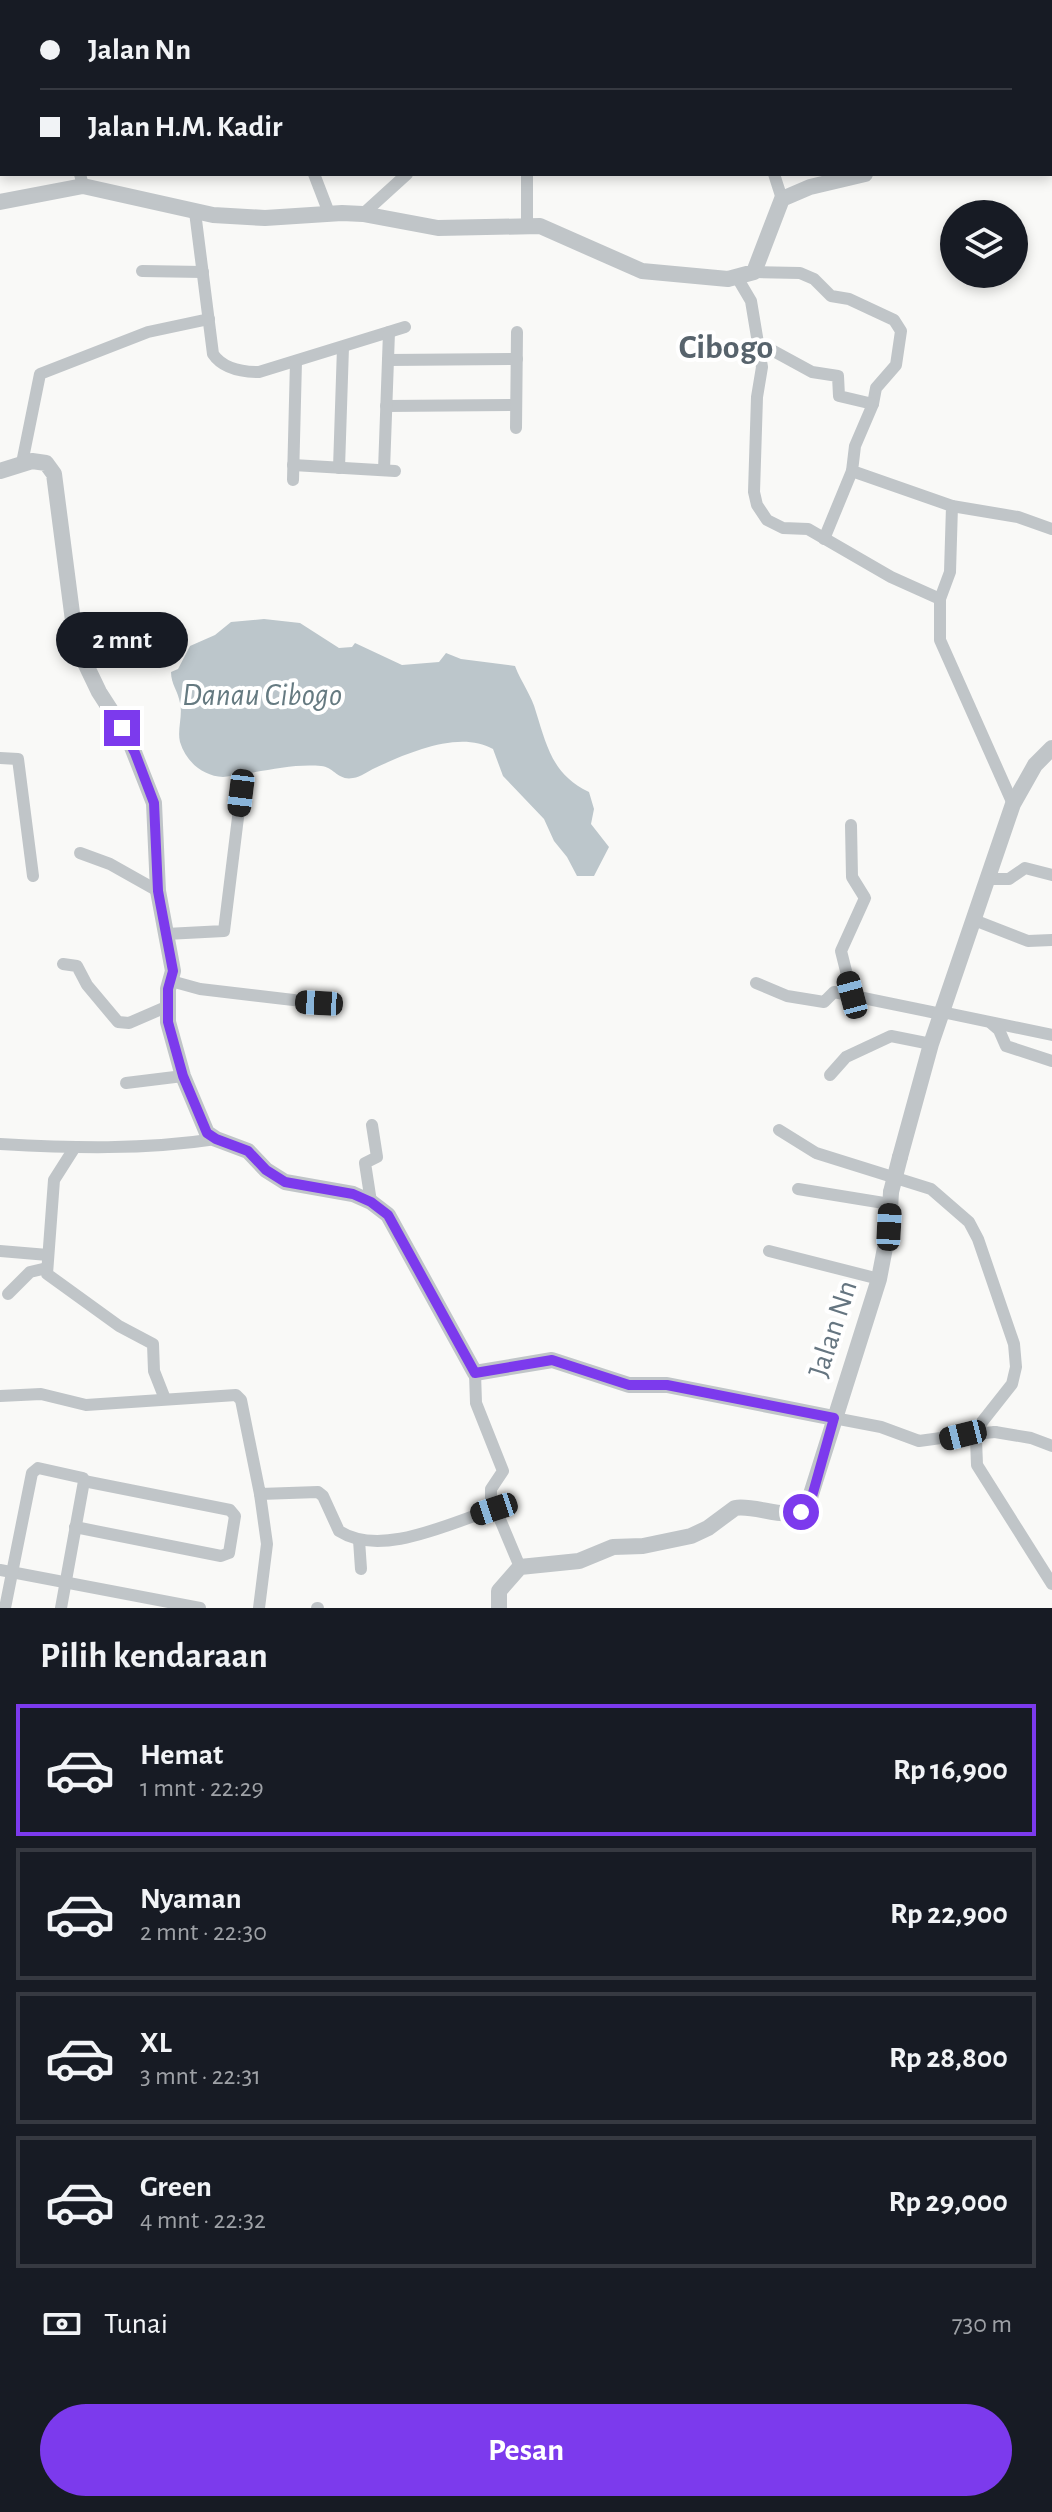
<!DOCTYPE html>
<html lang="id">
<head>
<meta charset="utf-8">
<style>
	:root { --surface:#171b24; --page:#242831; --text:#f1f3f6; --muted:#9ea1a6; --line:#363941; --accent:#7c3aed }
	body { margin:0; font-family:"Alegreya Sans",sans-serif; background:var(--page); color:var(--text); height:100vh; display:flex; flex-direction:column; font-size:30px; white-space:nowrap }
	* { box-sizing:border-box; margin:0 }
	p { font-size:26px; color:var(--muted) }
	.icon { flex:none; width:44px; height:44px; fill:none; stroke:currentColor; stroke-width:2; stroke-linecap:round; stroke-linejoin:round }
	.map { position:relative; height:1608px; overflow:hidden }
	.drawer { display:flex; flex-direction:column; background:var(--surface); flex:1 }
	.drawer>* { flex:none }
	.banner { position:absolute; left:0px; top:0px; width:1052px; height:176px; box-shadow:0 4px 12px #0003; display:grid; align-content:center; height:176px; padding:0 40px; background:var(--surface) }
	.buttons { position:absolute; left:940px; top:200px; display:grid; gap:16px }
	.buttons a { display:grid; place-items:center; width:88px; height:88px; border-radius:50%; background:var(--surface); box-shadow:0 4px 12px #0003; font-size:40px }
	.end { position:absolute; width:36px; height:36px; margin:-18px; border:10px solid #7c3aed; background:#fff; box-shadow:0 0 0 4px #fff }
	.from { border-radius:50% }
	.bubble { position:absolute; height:56px; border-radius:28px; background:var(--surface); box-shadow:0 4px 12px #0003; font-size:26px; font-weight:600; line-height:56px; text-align:center }
	.car { position:absolute; width:24px; height:48px; margin:-24px -12px; border-radius:10px; box-shadow:0 0 6px 2px #0007; background:linear-gradient(#222 24%,#8ab4d8 0 40%,#222 0 76%,#8ab4d8 0 86%,#222 0) }
	.banner b { display:flex; align-items:center; gap:28px; height:76px; font-size:30px }
	.banner b+b { border-top:2px solid var(--line) }
	.banner i { width:20px; height:20px; background:var(--text) }
	ul { padding:0; list-style:none }
	li { display:flex; align-items:center; gap:24px; height:132px; margin:0 16px 12px; padding:0 24px; border:4px solid var(--line); border-radius:0px }
	li div { flex:1 }
	li b { display:block; font-size:30px }
	li em { font-style:normal; font-weight:600 }
	li.selected { border-color:var(--accent) }
	li>.icon { width:72px; height:72px; stroke-width:1.5 }
	h2 { padding:0 40px; font-size:36px; line-height:96px }
	.pay { display:flex; align-items:center; gap:20px; height:88px; padding:0 40px; font-size:30px }
	.pay p { margin-inline-start:auto }
	.action { display:flex; gap:16px; margin-top:auto; padding:16px 40px }
	.action a { flex:1; height:92px; border-radius:48px; background:var(--accent); color:#fff; font-size:32px; font-weight:600; line-height:92px; text-align:center }
	.map>svg:first-child { display:block }
	.water { fill:#bcc6cb }
	.lines { fill:none; stroke-linecap:round; stroke-linejoin:round }
	.minor { stroke:#c0c5c8; stroke-width:12 }
	.tertiary { stroke:#c0c5c8; stroke-width:16 }
	.minor-bridge { stroke:#c0c5c8; stroke-width:12 }
	.tertiary-bridge { stroke:#c0c5c8; stroke-width:16 }
	.route { stroke:#7c3aed; stroke-width:10 }
	.labels { text-anchor:middle; dominant-baseline:central; stroke-width:8; stroke-linejoin:round; paint-order:stroke }
	.street-label { font-size:30px; fill:#657580; stroke:#fff }
	.water-label { font-size:32px; font-style:italic; fill:#657a81; stroke:#fff }
	.quarter-label { font-size:34px; font-weight:bold; fill:#57636c; stroke:#fff }
</style>
</head>
<body>
<div class="map">
<svg width="1052" height="1608" viewBox="0 0 1052 1608">
	<rect width="100%" height="100%" fill="#f9f9f7"/>
	<path class="water" d="M264,619L300,623L339,648L352,647L355,643L402,665L439,662L446,653L461,659L515,666C521,682 532,696 536,712C547,747 553,775 589,792L594,809L591,824L609,847L594,876H577L567,857L554,841L544,819L503,776L493,749C459,730 408,753 375,768C368,771 361,777 353,778C338,781 334,767 321,766C289,763 254,774 223,777C203,776 186,762 180,742C177,730 183,715 180,703C178,691 171,684 171,672L178,669L190,646L215,635L231,622Z"/>
	<g class="lines">
		<g class="minor">
			<polyline points="60,0 60,2"/>
			<polyline points="289,0 302,2"/>
			<polyline points="769,0 769,2"/>
			<polyline points="455,2 455,0"/>
			<polyline points="633,2 633,0"/>
			<polyline points="960,2 961,0"/>
			<polyline points="1049,2 1049,0"/>
			<polyline points="0,112 2,112"/>
			<polyline points="80,174 83,186"/>
			<polyline points="314,174 329,213"/>
			<polyline points="774,174 782,199"/>
			<path d="M195,212L213,354C223,369 241,372 259,372L405,327"/>
			<polyline points="363,214 407,174"/>
			<polyline points="527,225 527,174"/>
			<polyline points="142,271 203,272"/>
			<polyline points="754,272 800,273 814,279 831,296 849,299 894,320 901,331 896,365 876,388 873,404 855,446 852,471 952,506 950,572 940,599 940,640 1013,804"/>
			<polyline points="738,279 751,301 762,367 757,397 754,492 757,505 767,520 783,528 808,529 891,577 940,599"/>
			<polyline points="757,342 812,372 838,376 839,396 873,404"/>
			<polyline points="388,360 517,359"/>
			<polyline points="386,406 516,405"/>
			<polyline points="516,428 517,332"/>
			<polyline points="22,463 40,374 148,332 209,319"/>
			<polyline points="293,465 395,471"/>
			<polyline points="339,468 343,347"/>
			<polyline points="384,470 389,332"/>
			<polyline points="293,480 296,361"/>
			<polyline points="952,506 1018,517 1052,529"/>
			<polyline points="824,539 852,471"/>
			<polyline points="0,758 18,759 33,876"/>
			<polyline points="851,825 852,877 865,898 841,951 852,995"/>
			<polyline points="80,853 110,864 158,891"/>
			<polyline points="987,879 1009,879 1025,868 1052,875"/>
			<polyline points="974,920 1028,941 1052,940"/>
			<polyline points="166,934 224,931 241,793"/>
			<polyline points="63,964 77,966 87,985 118,1022 129,1023 166,1007"/>
			<polyline points="171,981 200,989 319,1003"/>
			<polyline points="756,983 787,996 824,1002 834,992 941,1014"/>
			<polyline points="942,1012 1052,1035"/>
			<polyline points="992,1024 999,1030 1006,1046 1052,1061"/>
			<polyline points="830,1075 846,1057 891,1036 931,1044"/>
			<polyline points="126,1083 183,1076"/>
			<polyline points="779,1130 816,1153 931,1189 969,1222 978,1239 1014,1344 1016,1367 1012,1384 982,1422 976,1439 977,1465 1052,1584"/>
			<path d="M0,1144C72,1148 144,1150 216,1139"/>
			<polyline points="75,1147 54,1180 47,1274 119,1326 153,1344 154,1371 165,1399"/>
			<polyline points="798,1189 890,1204"/>
			<polyline points="371,1202 365,1163 377,1157 372,1125"/>
			<polyline points="0,1251 48,1255"/>
			<polyline points="769,1251 879,1279"/>
			<polyline points="8,1294 30,1272 47,1268"/>
			<polyline points="475,1373 476,1403 503,1471 491,1489 491,1498 520,1567"/>
			<path d="M0,1396L41,1394L86,1405L236,1395L241,1400L260,1494L318,1492L323,1496L339,1531C381,1558 450,1523 494,1509"/>
			<polyline points="834,1418 881,1427 919,1441 963,1435"/>
			<polyline points="995,1432 1031,1438 1052,1446"/>
			<polyline points="75,1527 221,1556 229,1553 235,1516 230,1510 84,1481"/>
			<polyline points="359,1540 361,1569"/>
			<polyline points="0,1570 200,1608"/>
			<polyline points="5,1608 32,1473 38,1468 83,1478 84,1481 61,1608"/>
			<polyline points="259,1608 267,1544 260,1494"/>
			<polyline points="317,1608 318,1608"/>
		</g>
		<g class="tertiary">
			<polyline points="1050,50 1052,49"/>
			<polyline points="0,202 83,186 213,215 265,218 342,213 363,214 438,228 540,226 642,271 728,279 754,272 782,199 810,187 865,174"/>
			<polyline points="0,471 32,461 46,463 54,474 76,644 99,692 128,737 154,803 158,891 173,971 168,989 168,1022 183,1076 207,1133 216,1139 248,1151 266,1170 285,1182 353,1194 371,1202 388,1215 475,1373 552,1360 629,1385 667,1385 834,1418"/>
			<polyline points="900,1157 931,1044 1013,804 1035,765 1052,748"/>
			<path d="M499,1608V1591L520,1567L579,1561L613,1547L643,1546L691,1536L708,1528L735,1508C757,1504 788,1523 807,1507L879,1279L889,1227L891,1192"/>
		</g>
		<polyline class="minor-bridge" points="963,1435 995,1432"/>
		<polyline class="tertiary-bridge" points="891,1192 900,1157"/>
	</g>
	<g class="lines">
		<polyline class="route" points="122,728 135,753 154,803 158,891 173,971 168,989 168,1022 183,1076 207,1133 216,1139 248,1151 266,1170 285,1182 353,1194 371,1202 388,1215 475,1373 552,1360 629,1385 667,1385 834,1418 811,1500 801,1512"/>
	</g>
	<g class="labels">
		<g class="street-label">
			<text transform="translate(833 1329) rotate(-72)">Jalan Nn</text>
		</g>
		<g class="water-label">
			<text x="262" y="695">Danau Cibogo</text>
		</g>
		<g class="quarter-label">
			<text x="726" y="348">Cibogo</text>
		</g>
	</g>
</svg>
<div class="buttons">
<a><svg class="icon" aria-label="layers" viewBox="0 0 24 24"><path d="M12 4l9 5-9 5-9-5zM3 14l9 5 9-5"/></svg></a>
</div>
<i class="end from" style="left:801px;top:1512px"></i>
<i class="end" style="left:122px;top:728px"></i>
<div class="bubble" style="left:56px;top:612px;width:132px">2 mnt</div>
<i class="car" style="left:241px;top:793px;rotate:187deg"></i>
<i class="car" style="left:852px;top:995px;rotate:345deg"></i>
<i class="car" style="left:319px;top:1003px;rotate:273deg"></i>
<i class="car" style="left:889px;top:1227px;rotate:3deg"></i>
<i class="car" style="left:963px;top:1435px;rotate:256deg"></i>
<i class="car" style="left:494px;top:1509px;rotate:252deg"></i>
<div class="banner">
<b><i class="from"></i>Jalan Nn</b>
<b><i></i>Jalan H.M. Kadir</b>
</div>
</div>
<section class="drawer">
<h2>Pilih kendaraan</h2>
<ul>
<li class="selected"><svg class="icon" aria-label="car" viewBox="0 0 24 24"><path d="M5 17H2v-5l4-1 3-4h7l3 4 3 1v5h-3M9 17h6M6 11h13"/><circle cx="7" cy="17" r="2"/><circle cx="17" cy="17" r="2"/></svg><div><b>Hemat</b><p>1 mnt · 22:29</p></div><em>Rp 16,900</em></li>
<li><svg class="icon" aria-label="car" viewBox="0 0 24 24"><path d="M5 17H2v-5l4-1 3-4h7l3 4 3 1v5h-3M9 17h6M6 11h13"/><circle cx="7" cy="17" r="2"/><circle cx="17" cy="17" r="2"/></svg><div><b>Nyaman</b><p>2 mnt · 22:30</p></div><em>Rp 22,900</em></li>
<li><svg class="icon" aria-label="car" viewBox="0 0 24 24"><path d="M5 17H2v-5l4-1 3-4h7l3 4 3 1v5h-3M9 17h6M6 11h13"/><circle cx="7" cy="17" r="2"/><circle cx="17" cy="17" r="2"/></svg><div><b>XL</b><p>3 mnt · 22:31</p></div><em>Rp 28,800</em></li>
<li><svg class="icon" aria-label="car" viewBox="0 0 24 24"><path d="M5 17H2v-5l4-1 3-4h7l3 4 3 1v5h-3M9 17h6M6 11h13"/><circle cx="7" cy="17" r="2"/><circle cx="17" cy="17" r="2"/></svg><div><b>Green</b><p>4 mnt · 22:32</p></div><em>Rp 29,000</em></li>
</ul>
<div class="pay"><svg class="icon" aria-label="cash" viewBox="0 0 24 24"><path d="M3 7h18v10H3z"/><circle cx="12" cy="12" r="2"/></svg>Tunai<p>730 m</p></div>
<div class="action"><a>Pesan</a></div>
</section>
</body>
</html>
